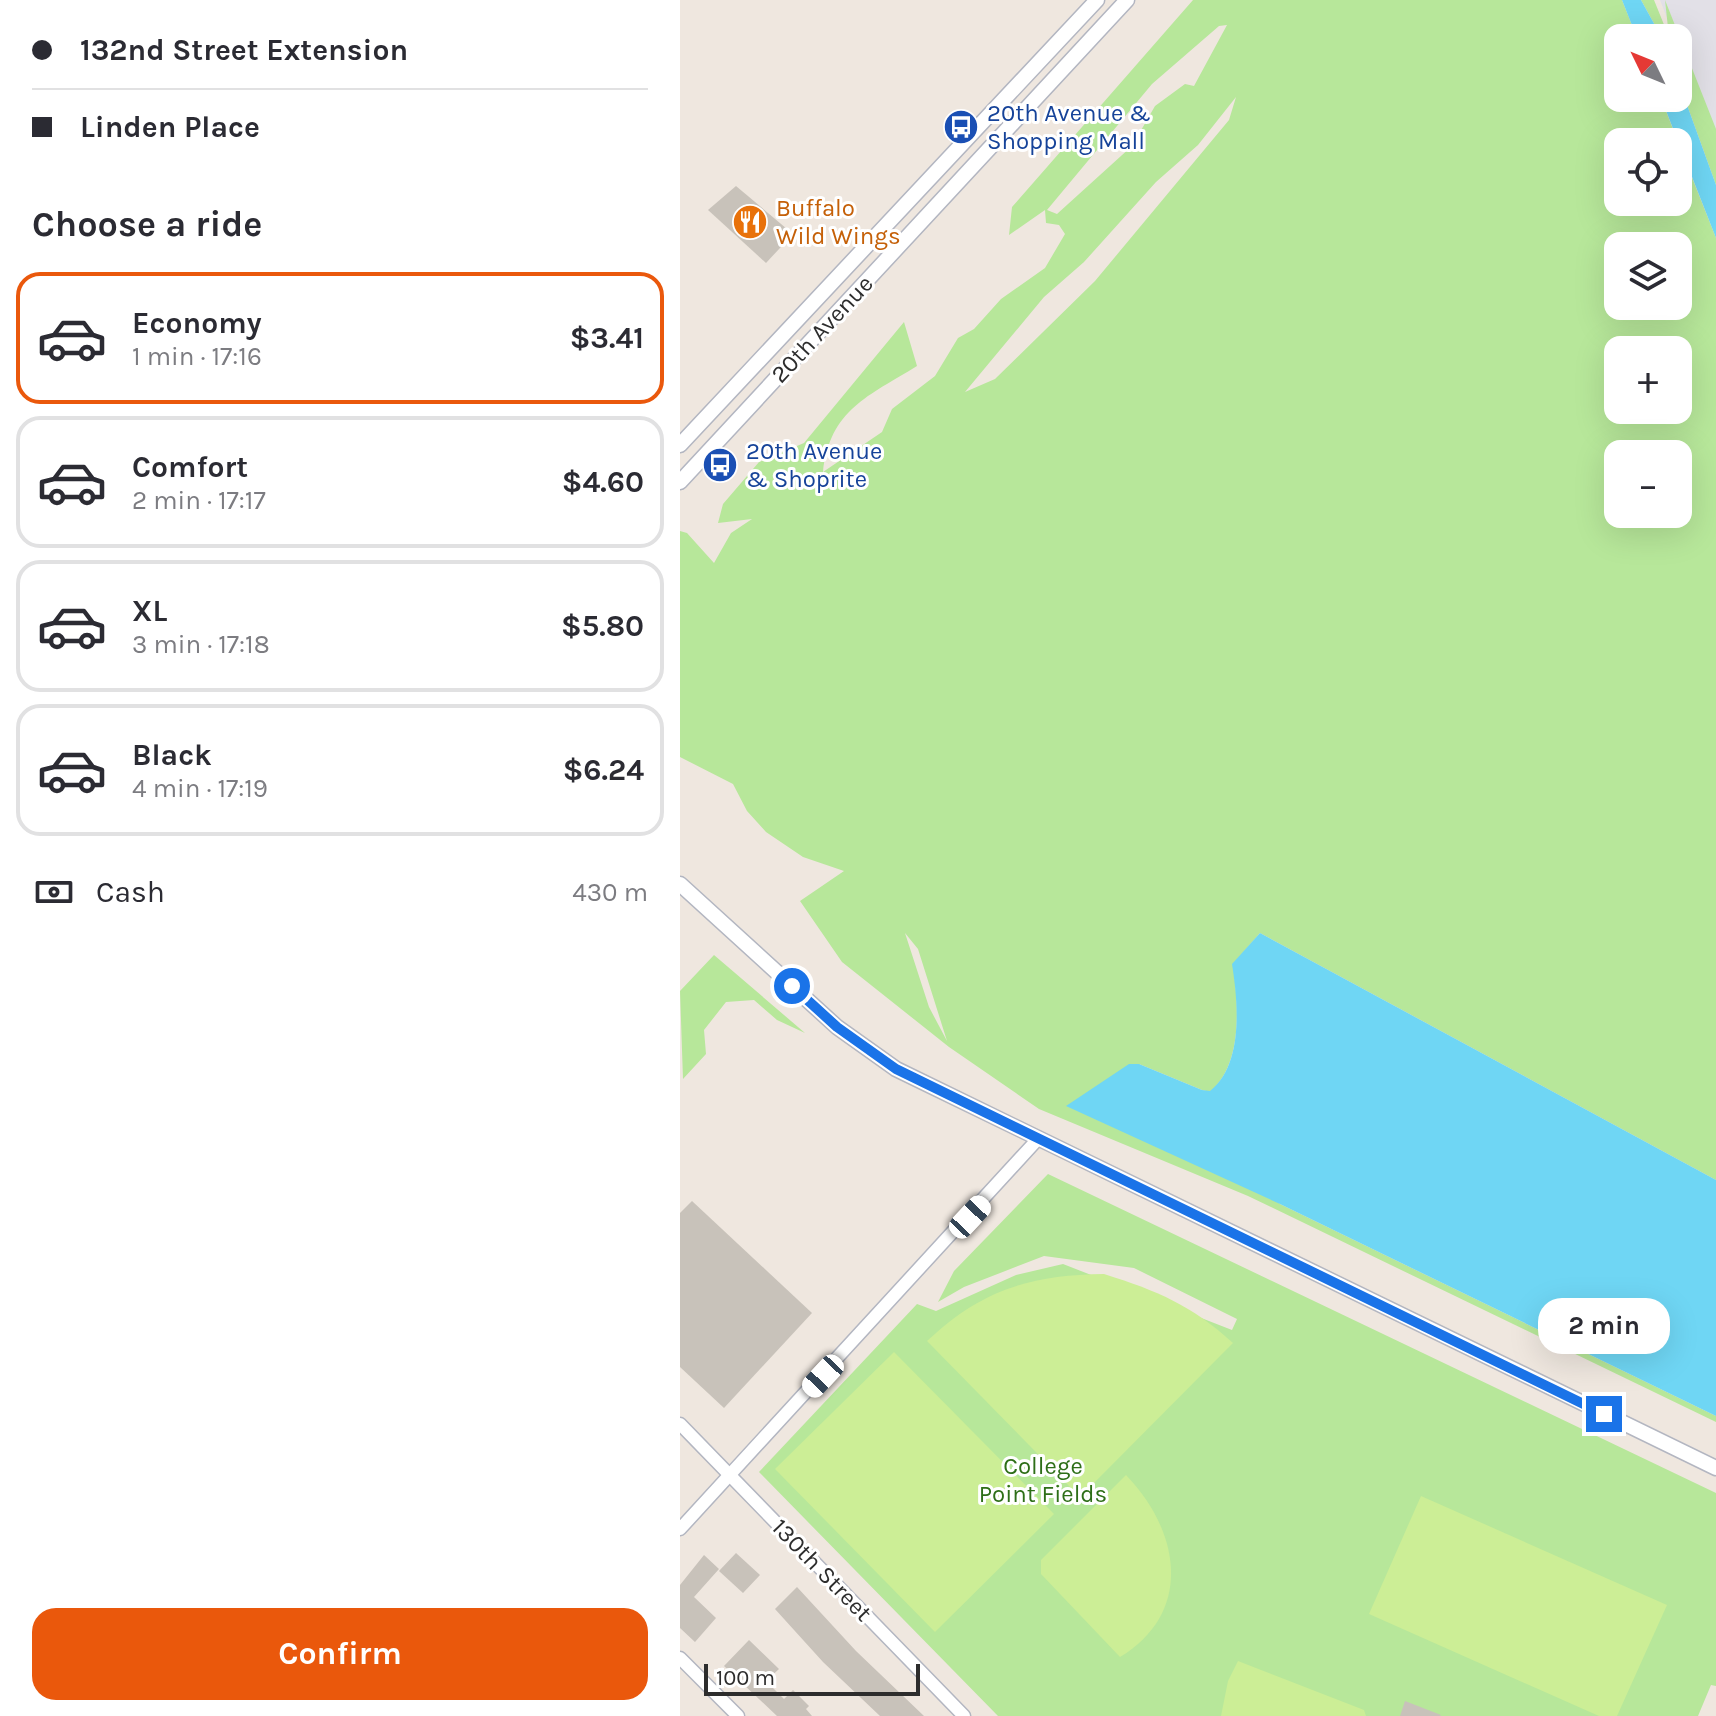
<!DOCTYPE html>
<html lang="en">
<head>
<meta charset="utf-8">
<style>
	:root { --surface:#fff; --page:#f2f2f3; --text:#2b2b33; --muted:#7c7c81; --line:#e1e1e2; --accent:#ea580c }
	body { margin:0; font-family:Karla,sans-serif; background:var(--page); color:var(--text); height:100vh; display:flex; flex-direction:column; font-size:30px; white-space:nowrap }
	* { box-sizing:border-box; margin:0 }
	p { font-size:26px; color:var(--muted) }
	.icon { flex:none; width:44px; height:44px; fill:none; stroke:currentColor; stroke-width:2; stroke-linecap:round; stroke-linejoin:round }
	.map { position:relative; flex:1; overflow:hidden }
	.drawer { display:flex; flex-direction:column; background:var(--surface); width:680px }
	.drawer>* { flex:none }
	.hud { display:grid; align-content:center; height:176px; padding:0 32px; background:var(--surface) }
	.needle { width:52px; rotate:313deg }
	.buttons { position:absolute; left:924px; top:24px; display:grid; gap:16px }
	.buttons a { display:grid; place-items:center; width:88px; height:88px; border-radius:16px; background:var(--surface); box-shadow:0 8px 32px #0002; font-size:40px }
	.scale { position:absolute; left:24px; bottom:20px; width:216px; box-sizing:border-box; padding-left:8px; border:4px solid #2d2d2d; border-top:0; font-size:22px; line-height:28px; white-space:nowrap; color:#2d2d2d; -webkit-text-stroke:6px #fff; paint-order:stroke }
	.end { position:absolute; width:36px; height:36px; margin:-18px; border:10px solid #1a73e8; background:#fff; box-shadow:0 0 0 4px #fff }
	.from { border-radius:50% }
	.bubble { position:absolute; height:56px; border-radius:24px; background:var(--surface); box-shadow:0 8px 32px #0002; font-size:26px; font-weight:700; line-height:56px; text-align:center }
	.car { position:absolute; width:24px; height:48px; margin:-24px -12px; border-radius:10px; box-shadow:0 0 6px 2px #0007; background:linear-gradient(#fff 24%,#345 0 40%,#fff 0 76%,#345 0 86%,#fff 0) }
	.hud b { display:flex; align-items:center; gap:28px; height:76px; font-size:30px }
	.hud b+b { border-top:2px solid var(--line) }
	.hud i { width:20px; height:20px; background:var(--text) }
	ul { padding:0; list-style:none }
	li { display:flex; align-items:center; gap:24px; height:132px; margin:0 16px 12px; padding:0 16px; border:4px solid var(--line); border-radius:24px }
	li div { flex:1 }
	li b { display:block; font-size:30px }
	li em { font-style:normal; font-weight:700 }
	li.selected { border-color:var(--accent) }
	li>.icon { width:72px; height:72px; stroke-width:1.5 }
	h2 { padding:0 32px; font-size:36px; line-height:96px }
	.pay { display:flex; align-items:center; gap:20px; height:88px; padding:0 32px; font-size:30px }
	.pay p { margin-inline-start:auto }
	.primary-button { display:flex; gap:16px; margin-top:auto; padding:16px 32px }
	.primary-button a { flex:1; height:92px; border-radius:24px; background:var(--accent); color:#fff; font-size:32px; font-weight:700; line-height:92px; text-align:center }
	main { display:flex; flex:1; min-height:0 }
	.map>svg:first-child { display:block }
	.industrial { fill:#e2e0e7 }
	.green { fill:#b7e79a; fill-rule:evenodd }
	.pitch { fill:#ccee96 }
	.water { fill:#6fd6f4 }
	.building { fill:#c8c2ba }
	.lines { fill:none; stroke-linecap:round; stroke-linejoin:round }
	.minor-casing { stroke:#b3b6c1; stroke-width:15 }
	.tertiary-casing { stroke:#b3b6c1; stroke-width:17 }
	.minor { stroke:#fff; stroke-width:12 }
	.tertiary { stroke:#fff; stroke-width:14 }
	.route { stroke:#1a73e8; stroke-width:10 }
	.labels { text-anchor:middle; dominant-baseline:central; stroke-width:6; stroke-linejoin:round; paint-order:stroke }
	.transit-label { font-size:24px; fill:#164399; stroke:#fff; text-anchor:start }
	.food-label { font-size:24px; fill:#c56008; stroke:#fff; text-anchor:start }
	.street-label { font-size:24px; fill:#2d2d2d; stroke:#fff }
	.park-label { font-size:24px; fill:#2e6f18; stroke:#fff }
</style>
</head>
<body>
<main>
<section class="drawer">
<div class="hud">
<b><i class="from"></i>132nd Street Extension</b>
<b><i></i>Linden Place</b>
</div>
<h2>Choose a ride</h2>
<ul>
<li class="selected"><svg class="icon" aria-label="car" viewBox="0 0 24 24"><path d="M5 17H2v-5l4-1 3-4h7l3 4 3 1v5h-3M9 17h6M6 11h13"/><circle cx="7" cy="17" r="2"/><circle cx="17" cy="17" r="2"/></svg><div><b>Economy</b><p>1 min · 17:16</p></div><em>$3.41</em></li>
<li><svg class="icon" aria-label="car" viewBox="0 0 24 24"><path d="M5 17H2v-5l4-1 3-4h7l3 4 3 1v5h-3M9 17h6M6 11h13"/><circle cx="7" cy="17" r="2"/><circle cx="17" cy="17" r="2"/></svg><div><b>Comfort</b><p>2 min · 17:17</p></div><em>$4.60</em></li>
<li><svg class="icon" aria-label="car" viewBox="0 0 24 24"><path d="M5 17H2v-5l4-1 3-4h7l3 4 3 1v5h-3M9 17h6M6 11h13"/><circle cx="7" cy="17" r="2"/><circle cx="17" cy="17" r="2"/></svg><div><b>XL</b><p>3 min · 17:18</p></div><em>$5.80</em></li>
<li><svg class="icon" aria-label="car" viewBox="0 0 24 24"><path d="M5 17H2v-5l4-1 3-4h7l3 4 3 1v5h-3M9 17h6M6 11h13"/><circle cx="7" cy="17" r="2"/><circle cx="17" cy="17" r="2"/></svg><div><b>Black</b><p>4 min · 17:19</p></div><em>$6.24</em></li>
</ul>
<div class="pay"><svg class="icon" aria-label="cash" viewBox="0 0 24 24"><path d="M3 7h18v10H3z"/><circle cx="12" cy="12" r="2"/></svg>Cash<p>430 m</p></div>
<div class="primary-button"><a>Confirm</a></div>
</section>
<div class="map">
<svg width="1036" height="1716" viewBox="0 0 1036 1716">
	<rect width="100%" height="100%" fill="#efe7df"/>
	<polygon class="industrial" points="980,0 1036,0 1036,144 998,38 995,38"/>
	<g class="green">
		<path d="M513,0H942L957,38H938V98H981L998,142H938V202H998V142L1036,238V1180L580,933L553,964C558,1002 564,1063 530,1092L522,1090L459,1064L600,1204L1036,1416V1422L568,1196L359,1109L269,1047L162,962L120,901L164,871L123,857L86,832L67,811L53,784L0,757V531L7,533L34,563L51,533L72,519L38,523L43,504L79,462L124,443L224,322L237,366C189,396 150,409 143,472L202,432L212,409L255,376L278,338L294,329L321,299L365,268L385,234L379,225L366,223L365,210L329,235L332,207ZM547,25L514,86L505,84L475,106L452,146L377,214L367,210L472,84L539,26ZM556,97L549,120L415,281L315,379L285,392L364,297L404,262L476,182L518,145ZM938,246H998V306H938ZM938,350H998V410H938ZM938,454H998V514H938ZM225,933L238,949L267,1041L249,1007Z"/>
		<polygon points="961,0 974,0 989,37 985,0 1036,129 1036,185 998,80 998,38 982,38"/>
		<polygon points="34,955 125,1033 97,1020 74,1000 46,1002 24,1030 26,1054 3,1079 0,991"/>
		<polygon points="368,1174 1036,1493 1036,1686 1031,1685 1018,1716 318,1716 79,1472 237,1304 256,1311 336,1275 383,1264 552,1330 557,1319 454,1268 364,1256 284,1287 258,1302 274,1271"/>
	</g>
	<g class="pitch">
		<path d="M424,1274C478,1291 511,1305 553,1343L407,1490H393L247,1341C301,1290 350,1275 424,1274Z"/>
		<polygon points="214,1352 374,1514 255,1632 95,1469"/>
		<path d="M446,1475C500,1531 514,1612 440,1657L361,1574V1560Z"/>
		<polygon points="741,1496 987,1605 937,1716 919,1716 689,1614"/>
		<polygon points="558,1661 684,1710 686,1716 541,1716 548,1681"/>
	</g>
	<g class="water">
		<polygon points="942,0 961,0 982,38 957,38"/>
		<polygon points="998,80 1036,185 1036,238 981,98 998,98"/>
		<path d="M580,933L1036,1180V1416L600,1204L386,1106L449,1064H459L522,1090L530,1091C564,1064 558,1002 552,964Z"/>
	</g>
	<g class="building">
		<polygon points="56,186 113,234 86,263 28,210"/>
		<polygon points="12,1201 132,1313 44,1408 0,1367 0,1213"/>
		<polygon points="56,1553 80,1575 63,1593 39,1571"/>
		<polygon points="24,1555 39,1569 14,1597 36,1618 15,1642 0,1628 0,1585"/>
		<polygon points="117,1587 176,1651 244,1716 200,1716 143,1662 95,1609"/>
		<polygon points="69,1640 99,1669 86,1681 104,1699 113,1690 129,1706 126,1709 132,1716 97,1716 44,1666"/>
		<polygon points="725,1701 761,1715 760,1716 720,1716"/>
	</g>
	<g class="lines">
		<g class="minor-casing">
			<g id="minor">
				<polyline points="0,1424 284,1716"/>
				<polyline points="0,1529 357,1140"/>
				<polyline points="0,1658 58,1716"/>
			</g>
		</g>
		<g class="tertiary-casing">
			<g id="tertiary">
				<polyline points="0,445 417,0"/>
				<polyline points="0,482 447,0"/>
				<polyline points="0,884 157,1027 216,1069 1036,1468"/>
			</g>
		</g>
		<use href="#minor" class="minor"/>
		<use href="#tertiary" class="tertiary"/>
	</g>
	<g class="lines">
		<polyline class="route" points="112,986 157,1027 216,1069 924,1414"/>
	</g>
	<defs>
		<g id="bus-disc" transform="scale(1.8)"><circle r="9.5" fill="#1a4fb4" stroke="#fff"/><path d="M-5-6H5V4H4V6H2V4H-2V6H-4V4H-5ZM-3.5-4V0h7V-4ZM-3.5 1.2v1.5H-2V1.2ZM2 1.2v1.5H3.5V1.2Z" fill="#fff"/></g>
		<g id="restaurant-disc" transform="scale(1.8)"><circle r="9.5" fill="#e8710a" stroke="#fff"/><path d="M-5-6h1v4h1v-4h1v4h1v-4h1v5L-1.5 .5V6h-2V.5L-5-1ZM5-6V6H3V1.5H1.5Q1.5-4 5-6Z" fill="#fff"/></g>
	</defs>
	<g fill-rule="evenodd">
		<use href="#bus-disc" x="281" y="127"/>
		<use href="#restaurant-disc" x="70" y="222"/>
		<use href="#bus-disc" x="40" y="465"/>
	</g>
	<g class="labels">
		<g class="transit-label">
			<text x="307" y="113">20th Avenue &amp;<tspan x="307" dy="28">Shopping Mall</tspan></text>
			<text x="66" y="451">20th Avenue<tspan x="66" dy="28">&amp; Shoprite</tspan></text>
		</g>
		<g class="food-label">
			<text x="96" y="208">Buffalo<tspan x="96" dy="28">Wild Wings</tspan></text>
		</g>
		<g class="street-label">
			<text transform="translate(142 329) rotate(-47)">20th Avenue</text>
			<text transform="translate(142 1570) rotate(46)">130th Street</text>
		</g>
		<g class="park-label">
			<text x="363" y="1466">College<tspan x="363" dy="28">Point Fields</tspan></text>
		</g>
	</g>
</svg>
<div class="buttons">
<a><svg class="needle" viewBox="-14 -14 28 28"><path d="M0-13l5 13h-10z" fill="#e53935"/><path d="M0 13l5-13h-10z" fill="#7c7c81"/></svg></a>
<a><svg class="icon" aria-label="locate" viewBox="0 0 24 24"><circle cx="12" cy="12" r="6"/><path d="M12 2v4M12 18v4M2 12h4M18 12h4"/></svg></a>
<a><svg class="icon" aria-label="layers" viewBox="0 0 24 24"><path d="M12 4l9 5-9 5-9-5zM3 14l9 5 9-5"/></svg></a>
<a>+</a>
<a>−</a>
</div>
<div class="scale">100 m</div>
<i class="end from" style="left:112px;top:986px"></i>
<i class="end" style="left:924px;top:1414px"></i>
<div class="bubble" style="left:858px;top:1298px;width:132px">2 min</div>
<i class="car" style="left:290px;top:1217px;rotate:43deg"></i>
<i class="car" style="left:143px;top:1376px;rotate:223deg"></i>
</div>
</main>
</body>
</html>
